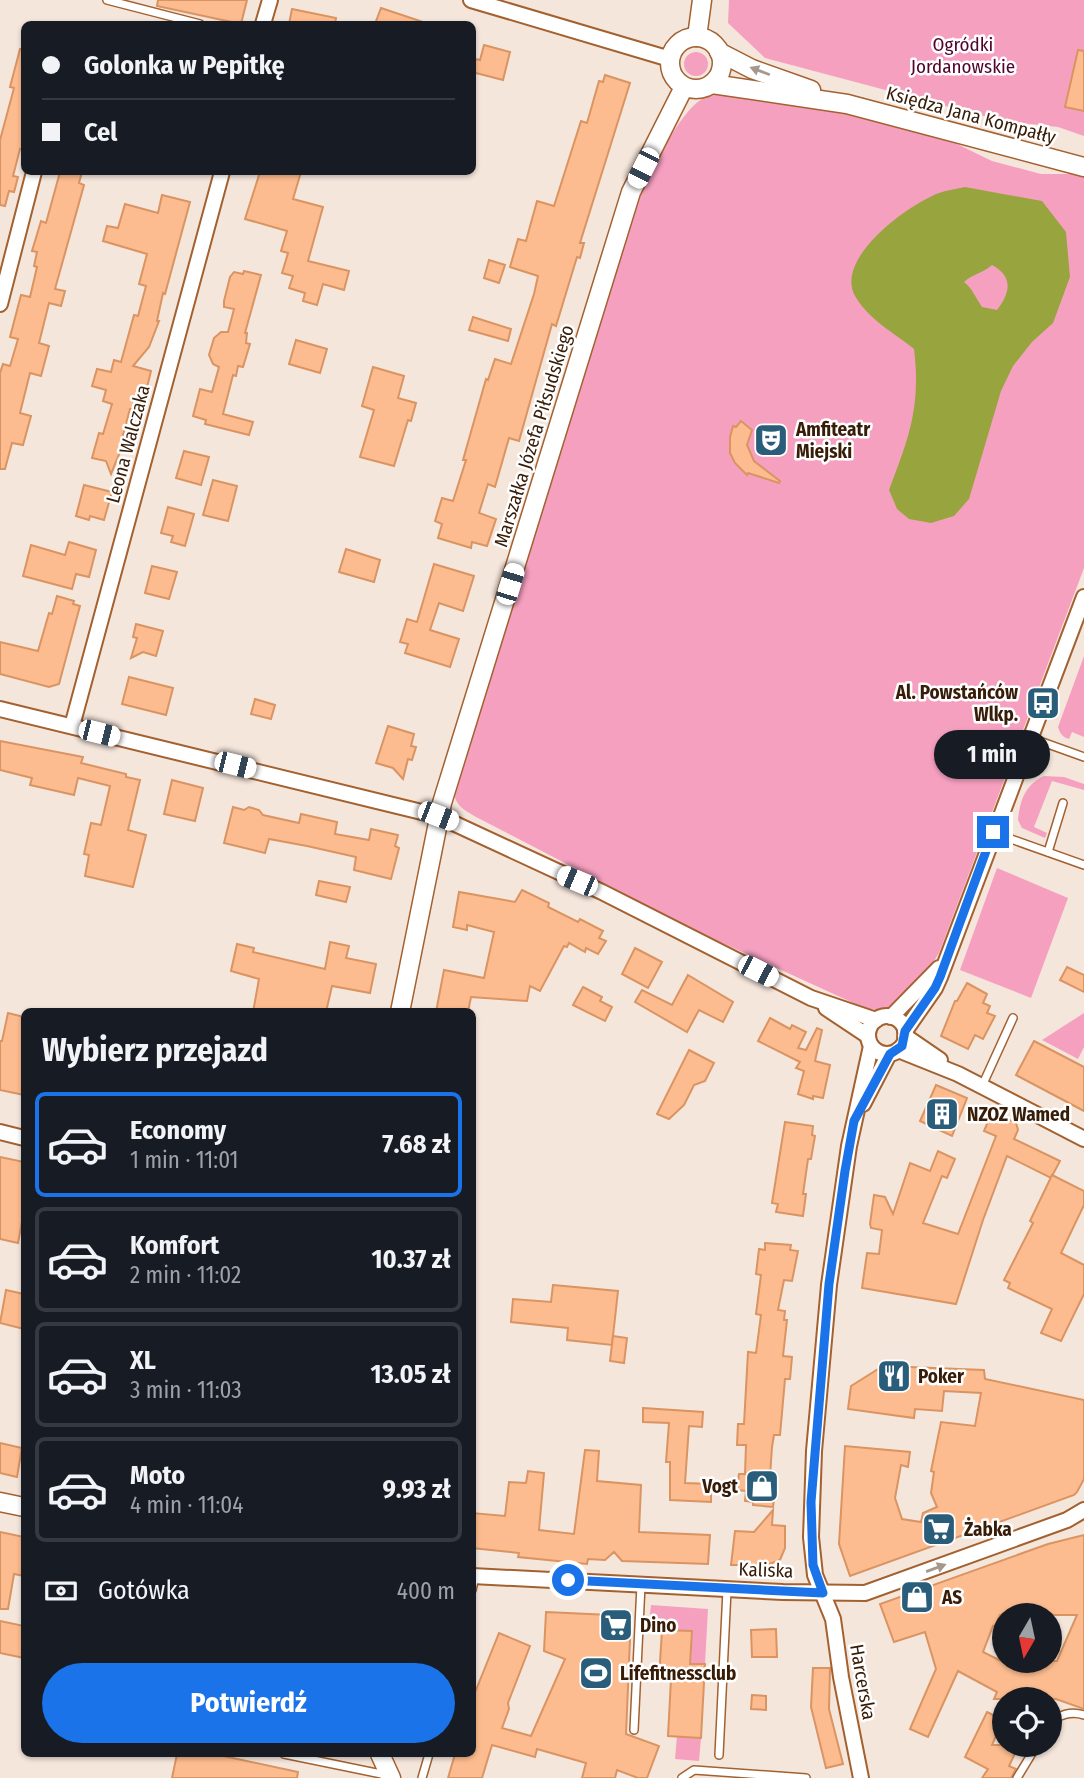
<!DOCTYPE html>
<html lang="pl">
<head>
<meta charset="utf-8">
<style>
	:root { --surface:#171b24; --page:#242831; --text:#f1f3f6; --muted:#9ea1a6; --line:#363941; --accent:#1a73e8 }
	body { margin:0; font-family:"Fira Sans Condensed",sans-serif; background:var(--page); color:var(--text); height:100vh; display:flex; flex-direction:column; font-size:26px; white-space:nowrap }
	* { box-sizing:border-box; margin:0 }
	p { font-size:23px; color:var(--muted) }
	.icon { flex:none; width:38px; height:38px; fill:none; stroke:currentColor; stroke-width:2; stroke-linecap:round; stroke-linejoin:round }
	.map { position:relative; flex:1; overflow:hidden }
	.drawer { position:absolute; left:21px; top:1008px; width:455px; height:749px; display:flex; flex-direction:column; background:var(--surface); border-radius:10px; box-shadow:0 2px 5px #0004 }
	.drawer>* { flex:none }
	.guide { position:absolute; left:21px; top:21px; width:455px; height:154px; border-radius:10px; box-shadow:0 2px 5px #0004; display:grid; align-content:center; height:154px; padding:0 21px; background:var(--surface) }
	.needle { width:46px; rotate:189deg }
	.controls { position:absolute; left:992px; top:1603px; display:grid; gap:14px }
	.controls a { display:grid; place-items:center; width:70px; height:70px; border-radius:50%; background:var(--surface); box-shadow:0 2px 5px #0004; font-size:35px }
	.end { position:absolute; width:32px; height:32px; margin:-16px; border:9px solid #1a73e8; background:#fff; box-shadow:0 0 0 4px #fff }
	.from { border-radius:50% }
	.bubble { position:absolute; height:49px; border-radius:24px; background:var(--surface); box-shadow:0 2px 5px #0004; font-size:23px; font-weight:700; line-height:49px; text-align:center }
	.car { position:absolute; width:21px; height:42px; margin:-21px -10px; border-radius:9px; box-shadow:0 0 5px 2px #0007; background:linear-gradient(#fff 24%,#345 0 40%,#fff 0 76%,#345 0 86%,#fff 0) }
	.guide b { display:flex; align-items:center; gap:24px; height:66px; font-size:26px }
	.guide b+b { border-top:2px solid var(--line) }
	.guide i { width:18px; height:18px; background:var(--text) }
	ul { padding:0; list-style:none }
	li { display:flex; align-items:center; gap:21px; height:105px; margin:0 14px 10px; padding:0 7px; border:4px solid var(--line); border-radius:10px }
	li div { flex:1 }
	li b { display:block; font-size:26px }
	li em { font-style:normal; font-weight:700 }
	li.on { border-color:var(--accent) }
	li>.icon { width:63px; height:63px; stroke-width:1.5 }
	h2 { padding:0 21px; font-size:32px; line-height:84px }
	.pay { display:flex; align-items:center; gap:18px; height:77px; padding:0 21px; font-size:26px }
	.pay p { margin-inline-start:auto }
	.action { display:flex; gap:14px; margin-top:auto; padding:14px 21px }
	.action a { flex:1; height:80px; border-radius:42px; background:var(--accent); color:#fff; font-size:28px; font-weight:700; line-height:80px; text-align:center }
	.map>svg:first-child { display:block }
	.green { fill:#f6a0c0 }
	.water { fill:#98a53e; fill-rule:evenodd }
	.building { fill:#fdbc8f; stroke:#da9462; stroke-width:2; fill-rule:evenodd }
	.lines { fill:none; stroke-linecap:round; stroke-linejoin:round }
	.service-casing { stroke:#a3612f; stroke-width:10 }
	.minor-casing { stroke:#a3612f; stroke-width:18 }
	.tertiary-casing { stroke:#a3612f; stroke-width:21 }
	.service { stroke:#fff; stroke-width:7 }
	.minor { stroke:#fff; stroke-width:14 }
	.tertiary { stroke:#fff; stroke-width:18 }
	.oneway { fill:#a5998f }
	.route { stroke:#1a73e8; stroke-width:9 }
	.labels { text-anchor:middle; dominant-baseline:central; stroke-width:5; stroke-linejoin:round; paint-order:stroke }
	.park-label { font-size:19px; fill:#51032d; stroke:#fff }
	.street-label { font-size:19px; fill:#371c07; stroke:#fff }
	.poi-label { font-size:19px; font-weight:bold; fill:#371c07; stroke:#fff; text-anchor:start }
</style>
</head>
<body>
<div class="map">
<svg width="1084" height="1778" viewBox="0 0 1084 1778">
	<rect width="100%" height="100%" fill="#f5e6dc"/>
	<g class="green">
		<polygon points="729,0 1084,0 1084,136 1058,127 1002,121 765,58 728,23"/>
		<circle cx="696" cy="64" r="12"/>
		<path d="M722,91L826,108L955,143L992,161L1041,174H1076L1084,177V568L939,953C928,971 904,1004 883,1009C875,1011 868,1009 860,1006L696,931L478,818C466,811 456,807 454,793L640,194C652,169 679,113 702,99C708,95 716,93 722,91Z"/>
		<path d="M1084,656V737L1072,732L1069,739C1062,737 1060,733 1058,727Z"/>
		<path d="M1044,776L1064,777L1084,784V790L1052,781L1034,827L1047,833L1045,838L1022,828L1018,820C1020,800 1025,785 1044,776Z"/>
		<polygon points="997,868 1068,898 1031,998 960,970"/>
		<polygon points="1084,1013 1084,1047 1078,1059 1042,1040"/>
		<polygon points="651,1605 708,1609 705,1664 690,1664 691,1631 662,1630 649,1623"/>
		<polygon points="677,1736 701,1738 699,1761 675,1759"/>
	</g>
	<path class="water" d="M965,187L1042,201L1066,232L1070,277L1053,323L1032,342L1013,366L1001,391L969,499L954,516L931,523L909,519L897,509L889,490C909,438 921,406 914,349C893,332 869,320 855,296C834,258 909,204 939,193C947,190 957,189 965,187ZM992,265C1014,277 1010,293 997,310L982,307C975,297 973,289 964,282C973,274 983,273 992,265Z"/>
	<g class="building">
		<polygon points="158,0 247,0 241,24 157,6"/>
		<polygon points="381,8 423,22 423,24 375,24"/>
		<polygon points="292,9 336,18 335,24 289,24"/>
		<polygon points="484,45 510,52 503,80 472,72 475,59 480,60"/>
		<polygon points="20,49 24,49 24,150 20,149 13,176 18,177 14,192 9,191 5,206 0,205 0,140 14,88 10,87"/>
		<polygon points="1078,50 1084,51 1084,111 1065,107"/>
		<polygon points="605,75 630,83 580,243 584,243 580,258 577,257 556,326 552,324 519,441 509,438 495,487 488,484 479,513 496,519 487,546 472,542 471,548 438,538 442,524 435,521 442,498 453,501 466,460 463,460 486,379 488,380 495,359 511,364 534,294 538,276 510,267 518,239 526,241 537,201 554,206 581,121 587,123 599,81 603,82"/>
		<polygon points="60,172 82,172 79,183 84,185 55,289 65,291 61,306 49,303 39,343 49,346 41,376 30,373 20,413 31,416 23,445 12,443 5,469 0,469 0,373 3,364 10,366 18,339 10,337 21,295 30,297 37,267 34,266 37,252 32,251 41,221 46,223"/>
		<polygon points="260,172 301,172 293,199 323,207 308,261 349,271 344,290 323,284 317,305 303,301 305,293 289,288 293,276 282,273 288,253 281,251 287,231 245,219"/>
		<polygon points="162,195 190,202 165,294 163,293 157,321 159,321 149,347 133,366 151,371 141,412 130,409 122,439 125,440 111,474 106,461 92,458 99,433 103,434 112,404 103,401 106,390 92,386 97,369 111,372 114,360 121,362 134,315 138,316 146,286 139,284 147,254 103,241 107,226 118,228 125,204 158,213"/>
		<polygon points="489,260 505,265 499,283 484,278"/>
		<polygon points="244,271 261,275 245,333 247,333 246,343 250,344 243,367 238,366 236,376 233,375 223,414 253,422 249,435 205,424 206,420 193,416 200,389 212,392 219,367 213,364 209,355 214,338 221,332 228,332 234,309 224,307 224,301 230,277 234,272 243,274"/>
		<polygon points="473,317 511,329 508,341 469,330"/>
		<polygon points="296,340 327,349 320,373 289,364"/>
		<polygon points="373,367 404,376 398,398 416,403 411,421 408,420 394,466 360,457 374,410 362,406"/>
		<polygon points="741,421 752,430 747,445 754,461 780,481 779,483 748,473 747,475 735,463 730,453 730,437 733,426 736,427"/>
		<polygon points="184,451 209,457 201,485 176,478"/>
		<polygon points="213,480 237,486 228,521 203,515"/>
		<polygon points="84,485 112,492 104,520 90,516 89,520 76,516"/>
		<polygon points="168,507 194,514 185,546 171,542 173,536 161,533"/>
		<polygon points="69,542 96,550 89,577 76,574 72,589 23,576 31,545 65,555"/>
		<polygon points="346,549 380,560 374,582 339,572"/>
		<polygon points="434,564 474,576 463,611 439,603 430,630 459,639 450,667 405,653 408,644 400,642 407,619 417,622"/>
		<polygon points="152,566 177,572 169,599 145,593"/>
		<polygon points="57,596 74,601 73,604 80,606 59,684 49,687 0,674 0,642 38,651 49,613 52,614"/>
		<polygon points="136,624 163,631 156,656 143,652 131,658 137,638 133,637"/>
		<polygon points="129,677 173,688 166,715 122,704"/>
		<polygon points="255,699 275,705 271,719 251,714"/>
		<polygon points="388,726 414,734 411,746 416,747 412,760 408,759 403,779 393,768 376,763"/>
		<polygon points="0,741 83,757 81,763 126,774 126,777 140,780 128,830 146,835 133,887 85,876 89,855 84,854 91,823 101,825 110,786 78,778 74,795 30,785 32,778 0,770"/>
		<polygon points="172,780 203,788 195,821 164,814"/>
		<polygon points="233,807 244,810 249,807 259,810 263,815 299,823 301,814 337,822 335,834 369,840 371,829 398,835 395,846 399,848 391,879 354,870 356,857 307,846 269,839 265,853 224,843"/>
		<polygon points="319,881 350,887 346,902 316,895"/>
		<polygon points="522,890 549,903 548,907 578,922 580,919 603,931 599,938 606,941 598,954 586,948 585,952 569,943 567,947 564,946 540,991 530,986 527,1001 471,997 468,1012 436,1012 444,970 484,978 494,932 467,925 467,930 453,927 459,892 515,902"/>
		<polygon points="330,942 349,946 346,958 376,964 370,993 332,986 326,1012 253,1012 259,979 231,971 237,944 254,948 253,952 325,969"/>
		<polygon points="635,948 662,962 648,988 622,974"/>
		<polygon points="1067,967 1084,975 1084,992 1060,980"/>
		<polygon points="688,975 733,1002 723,1022 699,1010 687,1032 635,1002 642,990 672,1005"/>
		<polygon points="967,983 987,994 983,1003 990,1006 987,1013 995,1016 983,1039 975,1035 968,1049 941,1036 955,1001 957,1001"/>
		<polygon points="583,987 602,997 600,1001 612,1007 605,1021 573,1005"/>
		<polygon points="8,1013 24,1017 24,1095 0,1090 0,1041 2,1041"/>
		<polygon points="770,1018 790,1029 792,1025 806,1032 798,1048 806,1050 817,1028 822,1030 815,1061 830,1065 823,1098 813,1096 813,1099 798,1094 804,1071 796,1068 800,1062 758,1041"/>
		<polygon points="1034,1041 1084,1067 1084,1111 1016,1075"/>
		<polygon points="689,1050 714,1063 705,1081 694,1085 684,1105 669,1119 657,1114"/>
		<polygon points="936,1085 967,1098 952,1136 920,1121"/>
		<polygon points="992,1112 1016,1123 1018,1130 1014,1139 1060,1161 1051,1178 1007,1156 983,1220 956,1304 862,1288 867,1253 879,1254 882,1230 871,1228 870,1224 874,1195 885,1197 893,1214 910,1163 930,1171 938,1151 955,1159 947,1178 942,1176 923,1223 958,1234 996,1136 984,1131"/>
		<polygon points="785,1122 813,1126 812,1135 815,1136 811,1159 808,1159 803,1194 806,1194 803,1216 776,1212 778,1204 772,1203"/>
		<polygon points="0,1157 24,1162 24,1211 18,1243 0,1239"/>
		<polygon points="1052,1175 1084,1191 1084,1205 1061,1253 1084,1265 1084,1294 1061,1341 1041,1333 1052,1309 1008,1288 1010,1283 1004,1280 1033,1223 1030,1221"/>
		<polygon points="765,1243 791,1245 790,1250 798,1251 792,1281 784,1280 778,1310 785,1311 784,1320 787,1320 783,1356 792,1357 790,1379 785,1379 780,1435 774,1435 772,1447 770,1476 777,1476 773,1507 753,1505 753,1502 745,1501 746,1491 737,1490 739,1474 745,1474 746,1445 737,1445 738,1424 744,1424 748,1352 756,1353 761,1315 756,1314 761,1275 756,1274 759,1249 765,1250"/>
		<polygon points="553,1285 618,1291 612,1345 567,1340 568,1328 511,1322 513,1299 551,1302"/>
		<polygon points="6,1290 24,1294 24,1329 0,1323"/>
		<polygon points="613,1336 627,1338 624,1363 610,1361"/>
		<polygon points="883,1366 984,1370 985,1379 1084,1400 1084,1479 1077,1492 1074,1495 850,1576 839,1544 845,1446 910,1452 908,1467 901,1465 895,1498 902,1519 921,1522 923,1513 937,1507 931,1493 934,1472 931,1471 941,1422 975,1426 981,1393 944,1391 942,1411 915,1409 914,1418 848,1409 851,1386"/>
		<polygon points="643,1408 703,1412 702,1427 689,1426 685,1483 711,1484 711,1502 670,1500 670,1462 666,1462 669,1423 643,1422"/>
		<polygon points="0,1443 22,1448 17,1477 0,1473"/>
		<polygon points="585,1450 599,1451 597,1481 641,1485 639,1532 710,1535 708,1564 622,1561 614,1552 605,1560 588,1559 587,1564 518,1557 519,1553 472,1548 472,1513 505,1516 509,1482 526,1483 528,1471 544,1473 539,1530 574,1534"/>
		<polygon points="773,1510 772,1525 785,1526 785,1548 780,1560 767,1565 731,1565 735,1531 754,1532"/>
		<polygon points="0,1532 24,1537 24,1576 14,1574 8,1609 0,1609"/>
		<path d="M1084,1535V1709L1056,1699H994L997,1692L958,1671L928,1737L910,1729L936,1669L925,1632L894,1642L880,1604L1048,1544ZM1000,1615H1077L1057,1661H1001L983,1652L993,1626L995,1627Z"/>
		<polygon points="546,1612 631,1616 626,1734 659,1746 647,1778 638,1778 617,1770 615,1778 582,1778 586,1763 537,1749 535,1757 492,1745 482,1778 448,1778 455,1754 472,1754 472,1700 499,1633 530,1646 508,1703 509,1709 502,1728 531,1736 565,1659 544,1651"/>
		<polygon points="0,1621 24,1626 24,1658 0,1653"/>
		<polygon points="776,1629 777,1657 752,1657 751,1630"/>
		<polygon points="662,1630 692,1631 690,1664 705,1664 701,1738 668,1736 671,1679 659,1678"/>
		<polygon points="813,1668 830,1668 829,1709 843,1764 826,1768 811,1707"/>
		<polygon points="752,1695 766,1696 766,1710 751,1709"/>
		<polygon points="987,1712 1003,1720 992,1745 1019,1745 1009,1766 1016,1769 1011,1778 982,1778 988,1769 965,1757"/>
		<polygon points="177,1754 214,1754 298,1772 297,1778 172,1778"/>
	</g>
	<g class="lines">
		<g class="service-casing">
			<g id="service">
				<polyline points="107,0 200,24"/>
				<polyline points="1031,738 1084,757"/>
				<polyline points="994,833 1084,865"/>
				<polyline points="1048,852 1063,803"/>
				<polyline points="982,1086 1013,1018"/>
				<polyline points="472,1590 475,1576"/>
				<path d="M1050,1725C1057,1714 1072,1711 1084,1715"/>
				<polyline points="634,1730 641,1585"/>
				<polyline points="284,1754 386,1775"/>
				<polyline points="719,1755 727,1590"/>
				<polyline points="422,1778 429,1754"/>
				<polyline points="682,1778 694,1770 806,1778"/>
				<polyline points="1017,1778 1037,1745"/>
			</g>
		</g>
		<g class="minor-casing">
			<g id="minor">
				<polyline points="471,0 670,59"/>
				<polyline points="263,24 270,0"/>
				<polyline points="0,304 34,172"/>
				<polyline points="0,709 438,816 602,892 811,998 876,1020"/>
				<polyline points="72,726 222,172"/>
				<polyline points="826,1008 868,1036"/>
				<circle cx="887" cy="1035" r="19"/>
				<polyline points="891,1017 939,968"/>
				<polyline points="905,1031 935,988 940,977 1084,597"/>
				<polyline points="905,1036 940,1060"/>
				<polyline points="898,1050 958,1074 1084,1139"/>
				<polyline points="863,1104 889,1054"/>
				<polyline points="0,1132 24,1138"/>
				<polyline points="472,1576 783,1592 865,1593 1067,1520 1084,1510"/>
				<polyline points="861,1778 841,1677 833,1619 815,1575 811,1537 814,1451 829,1285 849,1146 871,1046"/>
			</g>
		</g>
		<g class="tertiary-casing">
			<g id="tertiary">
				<polyline points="697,37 702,0"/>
				<circle cx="696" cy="63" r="26"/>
				<polyline points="719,52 752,69 811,90"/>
				<polyline points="712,84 847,104 1084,167"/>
				<polyline points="400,1012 442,803 631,192 684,87"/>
				<polyline points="0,1502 24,1507"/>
				<polyline points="380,1754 391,1778"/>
			</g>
		</g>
		<use href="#service" class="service"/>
		<use href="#minor" class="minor"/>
		<use href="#tertiary" class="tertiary"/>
	</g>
	<defs><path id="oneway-solid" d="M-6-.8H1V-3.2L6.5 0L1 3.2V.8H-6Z" transform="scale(1.75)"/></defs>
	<g class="oneway">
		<use href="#oneway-solid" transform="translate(760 71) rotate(-159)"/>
		<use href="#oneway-solid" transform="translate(936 1568) rotate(-20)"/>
	</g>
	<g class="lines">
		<polyline class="route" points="568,1580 823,1593 813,1565 811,1502 829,1284 845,1171 854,1121 890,1054 902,1046 905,1031 935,988 940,977 993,832"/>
	</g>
	<defs>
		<g id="theatre-square" transform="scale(1.75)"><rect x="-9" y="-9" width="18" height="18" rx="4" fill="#295d79" stroke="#fff"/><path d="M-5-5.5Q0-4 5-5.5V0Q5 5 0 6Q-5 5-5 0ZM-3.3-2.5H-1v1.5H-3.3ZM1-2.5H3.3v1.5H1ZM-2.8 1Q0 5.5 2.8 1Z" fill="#fff"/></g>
		<g id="bus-square" transform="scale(1.75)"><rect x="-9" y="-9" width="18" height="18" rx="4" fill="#295d79" stroke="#fff"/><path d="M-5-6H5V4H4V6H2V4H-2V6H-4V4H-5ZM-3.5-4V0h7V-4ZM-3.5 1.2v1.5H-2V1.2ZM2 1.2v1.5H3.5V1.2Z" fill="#fff"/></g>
		<g id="building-square" transform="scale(1.75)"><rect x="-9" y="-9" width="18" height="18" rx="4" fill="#295d79" stroke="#fff"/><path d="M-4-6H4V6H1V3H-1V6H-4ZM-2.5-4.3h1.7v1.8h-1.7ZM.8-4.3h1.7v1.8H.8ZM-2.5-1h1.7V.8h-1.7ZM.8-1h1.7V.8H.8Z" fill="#fff"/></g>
		<g id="restaurant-square" transform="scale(1.75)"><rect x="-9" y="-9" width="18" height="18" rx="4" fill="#295d79" stroke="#fff"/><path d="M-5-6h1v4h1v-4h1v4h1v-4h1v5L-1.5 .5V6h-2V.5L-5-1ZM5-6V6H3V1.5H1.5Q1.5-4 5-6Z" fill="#fff"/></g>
		<g id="shop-square" transform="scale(1.75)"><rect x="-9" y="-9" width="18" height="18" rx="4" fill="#295d79" stroke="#fff"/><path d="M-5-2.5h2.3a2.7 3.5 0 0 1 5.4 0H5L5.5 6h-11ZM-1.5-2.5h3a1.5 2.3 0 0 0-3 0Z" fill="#fff"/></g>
		<g id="supermarket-square" transform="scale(1.75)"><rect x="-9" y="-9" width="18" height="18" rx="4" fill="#295d79" stroke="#fff"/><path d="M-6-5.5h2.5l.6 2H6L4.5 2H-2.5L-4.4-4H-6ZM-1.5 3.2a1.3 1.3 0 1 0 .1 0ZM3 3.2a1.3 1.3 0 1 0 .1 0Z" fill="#fff"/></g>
		<g id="stadium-square" transform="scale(1.75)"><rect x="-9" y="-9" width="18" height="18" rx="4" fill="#295d79" stroke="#fff"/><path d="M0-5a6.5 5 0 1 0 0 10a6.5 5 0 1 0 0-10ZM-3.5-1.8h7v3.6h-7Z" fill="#fff"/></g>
	</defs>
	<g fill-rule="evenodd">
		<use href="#theatre-square" x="771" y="440"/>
		<use href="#bus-square" x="1043" y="703"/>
		<use href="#building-square" x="942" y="1114"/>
		<use href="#restaurant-square" x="894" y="1376"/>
		<use href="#shop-square" x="762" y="1486"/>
		<use href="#supermarket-square" x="939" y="1529"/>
		<use href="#shop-square" x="917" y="1597"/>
		<use href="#supermarket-square" x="616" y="1625"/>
		<use href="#stadium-square" x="596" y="1673"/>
	</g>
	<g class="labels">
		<g class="park-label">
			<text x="963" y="44">Ogródki<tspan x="963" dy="22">Jordanowskie</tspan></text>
		</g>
		<g class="street-label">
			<text transform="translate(971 115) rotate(15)">Księdza Jana Kompałły</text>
			<text transform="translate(534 436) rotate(-73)">Marszałka Józefa Piłsudskiego</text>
			<text transform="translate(128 444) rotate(-75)">Leona Walczaka</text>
			<text transform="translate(766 1570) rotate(2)">Kaliska</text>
			<text transform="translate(863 1682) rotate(80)">Harcerska</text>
		</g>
		<g class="poi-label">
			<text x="796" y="429">Amfiteatr<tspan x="796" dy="22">Miejski</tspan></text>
			<text x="1018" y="692" text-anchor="end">Al. Powstańców<tspan x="1018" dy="22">Wlkp.</tspan></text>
			<text x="967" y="1114">NZOZ Wamed</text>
			<text x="918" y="1376">Poker</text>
			<text x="738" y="1486" text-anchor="end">Vogt</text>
			<text x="964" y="1529">Żabka</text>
			<text x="942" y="1597">AS</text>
			<text x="640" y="1625">Dino</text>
			<text x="620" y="1673">Lifefitnessclub</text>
		</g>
	</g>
</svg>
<div class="controls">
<a><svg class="needle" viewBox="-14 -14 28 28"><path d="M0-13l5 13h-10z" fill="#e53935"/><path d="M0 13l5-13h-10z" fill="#9ea1a6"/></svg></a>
<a><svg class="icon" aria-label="locate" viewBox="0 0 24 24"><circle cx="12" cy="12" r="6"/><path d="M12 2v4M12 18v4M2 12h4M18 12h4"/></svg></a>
</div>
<i class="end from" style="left:568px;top:1580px"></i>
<i class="end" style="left:993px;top:832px"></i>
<div class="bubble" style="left:934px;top:730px;width:116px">1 min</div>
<i class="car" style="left:643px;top:168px;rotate:207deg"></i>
<i class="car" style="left:510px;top:584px;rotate:17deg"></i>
<i class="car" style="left:99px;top:733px;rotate:104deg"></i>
<i class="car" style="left:235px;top:765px;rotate:104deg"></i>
<i class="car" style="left:438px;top:816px;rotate:111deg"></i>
<i class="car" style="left:577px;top:881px;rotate:293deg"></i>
<i class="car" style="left:758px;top:971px;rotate:117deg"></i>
<div class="guide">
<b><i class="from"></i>Golonka w Pepitkę</b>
<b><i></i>Cel</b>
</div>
<section class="drawer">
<h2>Wybierz przejazd</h2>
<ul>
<li class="on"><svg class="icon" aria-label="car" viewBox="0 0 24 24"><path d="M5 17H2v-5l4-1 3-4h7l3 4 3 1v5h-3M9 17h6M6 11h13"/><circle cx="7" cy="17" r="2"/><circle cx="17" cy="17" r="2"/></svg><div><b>Economy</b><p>1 min · 11:01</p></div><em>7.68 zł</em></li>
<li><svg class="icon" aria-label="car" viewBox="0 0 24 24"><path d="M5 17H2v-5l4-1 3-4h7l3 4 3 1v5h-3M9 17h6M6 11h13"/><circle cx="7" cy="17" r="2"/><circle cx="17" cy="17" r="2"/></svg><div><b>Komfort</b><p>2 min · 11:02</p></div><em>10.37 zł</em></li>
<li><svg class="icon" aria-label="car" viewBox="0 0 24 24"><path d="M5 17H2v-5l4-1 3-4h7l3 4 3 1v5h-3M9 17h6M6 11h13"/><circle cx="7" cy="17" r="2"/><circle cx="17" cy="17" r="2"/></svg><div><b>XL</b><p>3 min · 11:03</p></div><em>13.05 zł</em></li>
<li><svg class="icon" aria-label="car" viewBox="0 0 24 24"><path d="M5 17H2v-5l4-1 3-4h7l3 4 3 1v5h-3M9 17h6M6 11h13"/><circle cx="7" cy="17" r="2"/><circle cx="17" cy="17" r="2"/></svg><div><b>Moto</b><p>4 min · 11:04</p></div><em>9.93 zł</em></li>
</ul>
<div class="pay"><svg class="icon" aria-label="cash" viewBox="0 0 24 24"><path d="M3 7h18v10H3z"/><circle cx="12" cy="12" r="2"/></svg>Gotówka<p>400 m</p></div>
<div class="action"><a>Potwierdź</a></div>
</section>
</div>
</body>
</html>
